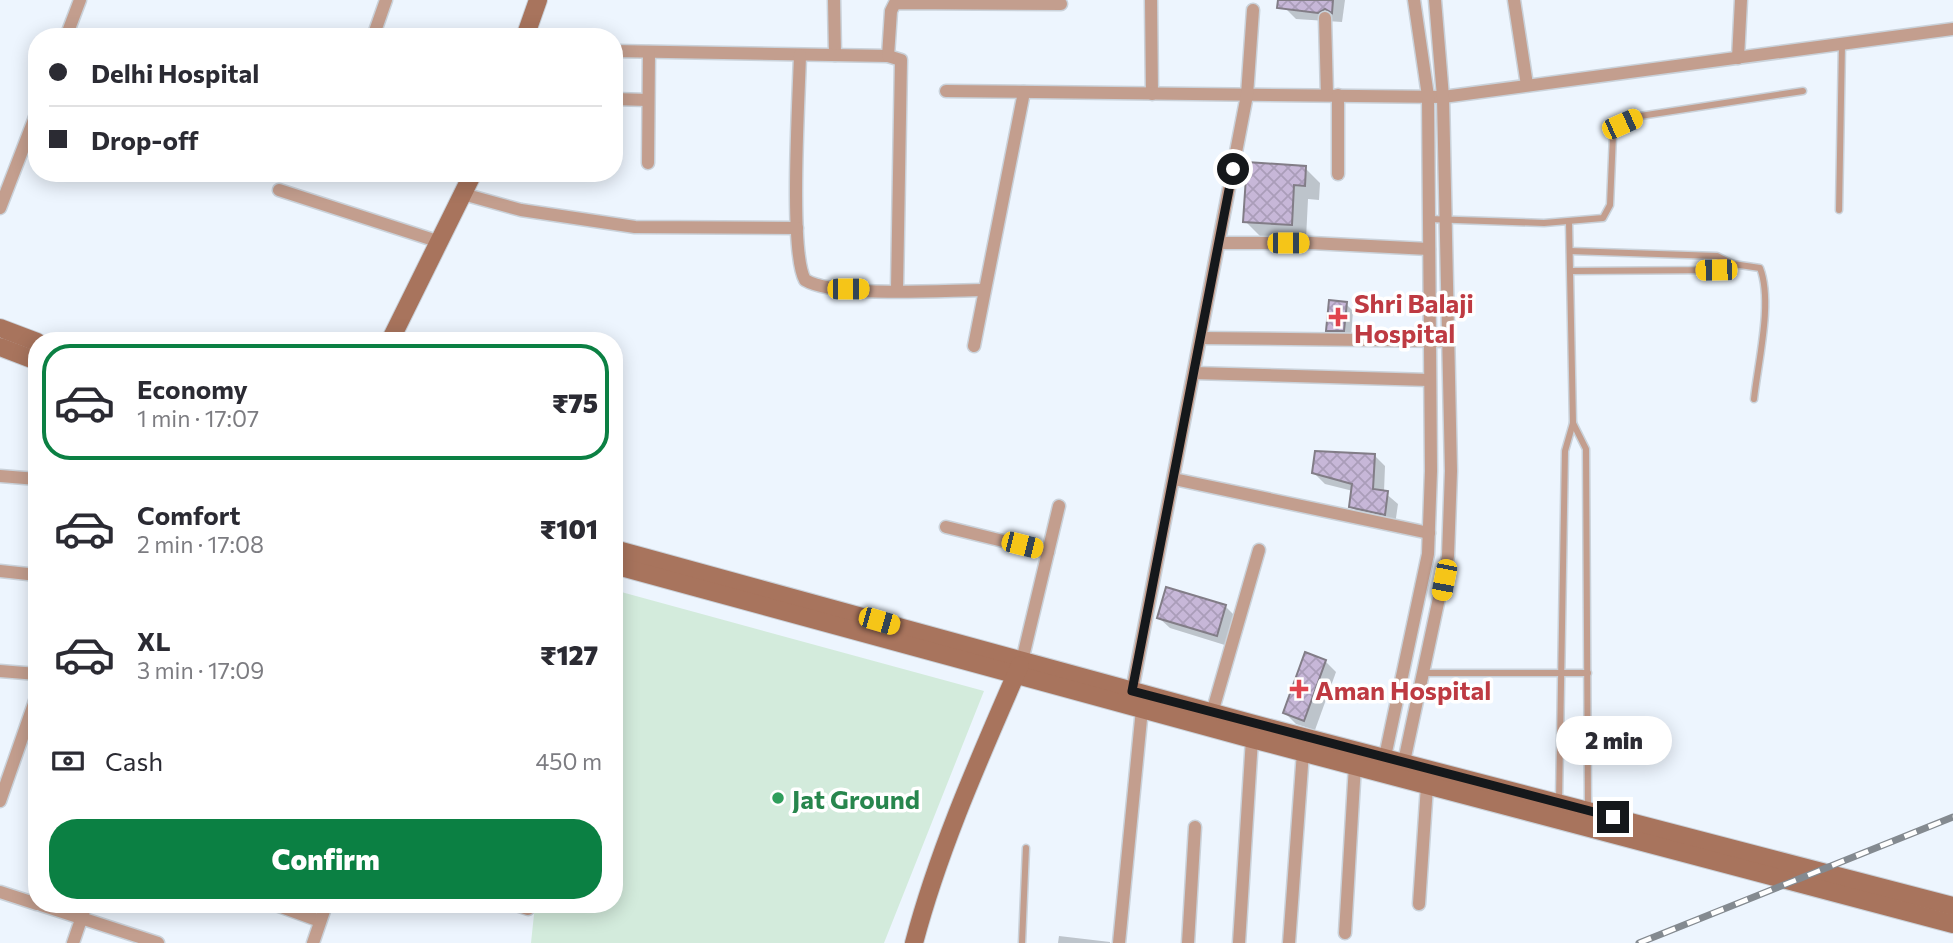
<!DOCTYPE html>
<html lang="en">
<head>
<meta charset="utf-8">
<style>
	:root { --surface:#fff; --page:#f7f7f7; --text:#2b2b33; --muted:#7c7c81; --line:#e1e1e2; --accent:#0b8043 }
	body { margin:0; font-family:Commissioner,sans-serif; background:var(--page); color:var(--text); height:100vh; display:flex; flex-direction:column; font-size:26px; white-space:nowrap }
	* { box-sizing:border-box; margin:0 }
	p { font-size:23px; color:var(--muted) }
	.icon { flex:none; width:38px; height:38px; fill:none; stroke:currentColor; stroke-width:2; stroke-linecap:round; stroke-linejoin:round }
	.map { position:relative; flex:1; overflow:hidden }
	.details { position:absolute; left:28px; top:332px; width:595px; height:581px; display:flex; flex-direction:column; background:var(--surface); border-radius:28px; box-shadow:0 4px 18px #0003 }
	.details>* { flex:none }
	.hud { position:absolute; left:28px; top:28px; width:595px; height:154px; border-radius:28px; box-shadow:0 4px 18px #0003; display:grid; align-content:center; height:154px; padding:0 21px; background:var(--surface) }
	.end { position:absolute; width:32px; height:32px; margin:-16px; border:9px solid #15181b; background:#fff; box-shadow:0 0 0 4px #fff }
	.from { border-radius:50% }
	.bubble { position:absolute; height:49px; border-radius:24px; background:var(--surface); box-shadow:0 4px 18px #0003; font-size:23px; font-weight:800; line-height:49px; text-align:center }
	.car { position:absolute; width:21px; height:42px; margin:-21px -10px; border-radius:9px; box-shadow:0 0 5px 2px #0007; background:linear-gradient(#f5c518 24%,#345 0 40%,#f5c518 0 76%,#345 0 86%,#f5c518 0) }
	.hud b { display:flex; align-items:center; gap:24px; height:66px; font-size:26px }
	.hud b+b { border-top:2px solid var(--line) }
	.hud i { width:18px; height:18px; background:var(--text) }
	ul { padding:12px 0 0; list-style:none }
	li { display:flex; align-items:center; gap:21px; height:116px; margin:0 14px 10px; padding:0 7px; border:4px solid transparent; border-radius:28px }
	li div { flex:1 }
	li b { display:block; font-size:26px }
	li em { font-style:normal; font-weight:800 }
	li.on { border-color:var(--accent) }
	li>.icon { width:63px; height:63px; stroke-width:1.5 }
	.pay { display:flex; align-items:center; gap:18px; height:77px; padding:0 21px; font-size:26px }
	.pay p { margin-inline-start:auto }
	.cta { display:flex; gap:14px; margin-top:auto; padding:14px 21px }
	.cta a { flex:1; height:80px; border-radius:28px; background:var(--accent); color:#fff; font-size:28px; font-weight:800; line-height:80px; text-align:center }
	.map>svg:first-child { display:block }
	.pitch { fill:#d3ebdc }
	.shadow { fill:#0003 }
	.building { fill:url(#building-cross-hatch); stroke:#827d87; stroke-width:2 }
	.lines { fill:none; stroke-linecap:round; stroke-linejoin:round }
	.lane-casing { stroke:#cad2da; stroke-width:9 }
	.street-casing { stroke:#cad2da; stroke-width:15 }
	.secondary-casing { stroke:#cad2da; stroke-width:20 }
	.lane { stroke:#c39e8e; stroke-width:6 }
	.street { stroke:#c39e8e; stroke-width:12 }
	.secondary { stroke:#a8745d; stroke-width:18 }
	.rail-casing { stroke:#848a90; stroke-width:7 }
	.rail { stroke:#fff; stroke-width:4.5; stroke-dasharray:13; stroke-linecap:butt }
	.route { stroke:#15181b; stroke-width:9 }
	.health-dot { fill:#e0444e; stroke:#fff; stroke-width:2.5 }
	.leisure-dot { fill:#2e9e5b; stroke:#fff; stroke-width:2.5 }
	.labels { text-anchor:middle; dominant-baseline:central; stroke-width:7; stroke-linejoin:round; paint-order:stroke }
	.health-label { font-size:26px; font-weight:bold; fill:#be3a42; stroke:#fff; text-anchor:start }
	.leisure-label { font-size:26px; font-weight:bold; fill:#27864d; stroke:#fff; text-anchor:start }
</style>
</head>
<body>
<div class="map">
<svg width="1953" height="943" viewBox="0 0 1953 943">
	<defs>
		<pattern id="building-cross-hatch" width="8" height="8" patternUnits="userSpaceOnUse" patternTransform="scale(1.75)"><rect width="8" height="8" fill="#c7b7d8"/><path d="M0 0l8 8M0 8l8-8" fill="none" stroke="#aa9db9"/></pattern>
	</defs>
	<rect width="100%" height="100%" fill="#edf5fe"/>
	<polygon class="pitch" points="614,590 984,691 884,943 531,943 535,905 614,905"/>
	<g class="shadow">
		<polygon points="1286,0 1345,0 1342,22 1296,19 1285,8"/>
		<polygon points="1305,168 1320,183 1319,200 1308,199 1306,239 1260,236 1245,221"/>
		<polygon points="1346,304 1353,311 1351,337 1334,337 1327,330"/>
		<polygon points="1374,455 1385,466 1384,492 1398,504 1395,525 1362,517 1351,506 1353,491 1325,484 1314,473"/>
		<polygon points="1225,606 1236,617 1228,646 1170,628 1159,618"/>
		<polygon points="1325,661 1336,672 1315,730 1296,724 1285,713"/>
		<polygon points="1059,936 1110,942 1110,943 1058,943"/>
	</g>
	<g class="building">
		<polygon points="1278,0 1333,0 1332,13 1325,9 1318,13 1277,8"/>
		<polygon points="1247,162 1306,166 1305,186 1294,185 1292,225 1243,222"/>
		<polygon points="1329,300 1347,302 1344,331 1326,331"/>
		<polygon points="1315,451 1375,454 1373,489 1388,491 1385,515 1349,507 1352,484 1312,473"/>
		<polygon points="1166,587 1226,605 1217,636 1157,618"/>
		<polygon points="1305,652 1326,660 1304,721 1283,713"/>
	</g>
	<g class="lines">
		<g class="lane-casing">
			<g id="lane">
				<polyline points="1839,210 1842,44"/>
				<polyline points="1429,219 1544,223 1603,218 1610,205 1613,135 1622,124 1640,116 1803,91"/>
				<polyline points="1570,251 1717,256 1733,264 1716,270 1571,271"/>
				<path d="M1733,264L1760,268C1773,302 1758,362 1754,399"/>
				<polyline points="1573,423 1586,449 1588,810"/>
				<polyline points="1424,673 1588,673"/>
				<polyline points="1559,801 1565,451 1573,423 1569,222"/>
				<polyline points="1022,943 1026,848"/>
			</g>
		</g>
		<g class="street-casing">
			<g id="street">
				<polyline points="834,0 835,55"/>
				<polyline points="1151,0 1152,94"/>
				<polyline points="1514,0 1527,85"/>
				<polyline points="1325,18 1327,95"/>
				<polyline points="66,37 80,0"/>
				<polyline points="373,37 386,0"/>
				<polyline points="614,51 888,56 901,60 897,289"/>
				<path d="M800,55C799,96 789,252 805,280C835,298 945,290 984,290"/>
				<polyline points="888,56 891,11 895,3 1061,4"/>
				<polyline points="1738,58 1741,0"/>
				<polyline points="946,91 1443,97 1953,29"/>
				<polyline points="1338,95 1338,174"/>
				<polyline points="614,99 648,100"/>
				<polyline points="648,163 649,52"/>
				<polyline points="279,190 440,242"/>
				<polyline points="463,194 521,210 635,227 797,228"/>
				<polyline points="0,208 37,112"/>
				<polyline points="1219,243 1311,243 1429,249"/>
				<polyline points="1201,338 1448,341"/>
				<polyline points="974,346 1024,92"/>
				<polyline points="1194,373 1429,380"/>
				<polyline points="0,476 37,479"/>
				<polyline points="1174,479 1429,533"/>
				<polyline points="946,527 1048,552"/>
				<polyline points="0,571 37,575"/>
				<polyline points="1022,661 1059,506"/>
				<polyline points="0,671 37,674"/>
				<polyline points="1132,691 1247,95 1253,10"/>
				<polyline points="1212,713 1259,550"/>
				<polyline points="1383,766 1428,554 1431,471 1428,96 1414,0"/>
				<polyline points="1402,771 1448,556 1451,471 1443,97 1435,0"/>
				<polyline points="0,801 37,695"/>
				<polyline points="0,892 37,904"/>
				<polyline points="1419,904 1427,786"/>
				<polyline points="41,905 158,943"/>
				<polyline points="276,905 320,921"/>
				<polyline points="516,905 528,909"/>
				<polyline points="1345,933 1355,765"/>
				<polyline points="73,943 86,905"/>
				<polyline points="313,943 326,905"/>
				<polyline points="1119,943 1142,709"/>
				<polyline points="1188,943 1195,827"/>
				<polyline points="1239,943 1252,739"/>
				<polyline points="1289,943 1303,752"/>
			</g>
		</g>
		<g class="secondary-casing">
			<g id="secondary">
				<polyline points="525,37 538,0"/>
				<polyline points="0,328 37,342"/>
				<polyline points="390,341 473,173"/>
				<polyline points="0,347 37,361"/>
				<polyline points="614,549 1250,723 1953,906"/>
				<polyline points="614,565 1252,739 1953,924"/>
				<path d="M914,943C939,848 981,755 1020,665"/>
			</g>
		</g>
		<use href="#lane" class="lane"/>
		<use href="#street" class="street"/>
		<use href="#secondary" class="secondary"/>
		<g class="rail-casing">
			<polyline id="rail" points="1639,943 1953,817"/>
		</g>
		<use href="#rail" class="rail"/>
	</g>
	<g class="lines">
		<polyline class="route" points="1233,169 1132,691 1613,817"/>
	</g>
	<g class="health-dot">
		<path d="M1334.5 306.5h7v7h7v7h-7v7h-7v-7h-7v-7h7z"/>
		<path d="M1295.5 678.5h7v7h7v7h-7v7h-7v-7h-7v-7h7z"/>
	</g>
	<circle class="leisure-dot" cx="778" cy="798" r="7"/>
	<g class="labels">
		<g class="health-label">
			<text x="1354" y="302">Shri Balaji<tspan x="1354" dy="30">Hospital</tspan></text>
			<text x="1315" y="689">Aman Hospital</text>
		</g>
		<g class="leisure-label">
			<text x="792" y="798">Jat Ground</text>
		</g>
	</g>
</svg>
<i class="end from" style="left:1233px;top:169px"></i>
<i class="end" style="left:1613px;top:817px"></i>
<div class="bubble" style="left:1556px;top:716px;width:116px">2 min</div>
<i class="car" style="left:1622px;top:124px;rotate:66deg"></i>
<i class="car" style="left:1288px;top:243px;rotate:90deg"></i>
<i class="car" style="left:1716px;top:270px;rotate:269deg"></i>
<i class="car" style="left:848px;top:289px;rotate:90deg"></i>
<i class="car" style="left:1022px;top:545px;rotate:104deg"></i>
<i class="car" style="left:1444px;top:580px;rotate:191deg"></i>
<i class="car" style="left:879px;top:621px;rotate:106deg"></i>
<div class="hud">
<b><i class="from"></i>Delhi Hospital</b>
<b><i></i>Drop-off</b>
</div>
<section class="details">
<ul>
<li class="on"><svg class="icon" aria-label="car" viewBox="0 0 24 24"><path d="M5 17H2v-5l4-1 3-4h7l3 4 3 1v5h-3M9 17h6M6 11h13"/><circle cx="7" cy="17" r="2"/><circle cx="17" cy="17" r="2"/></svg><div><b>Economy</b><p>1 min · 17:07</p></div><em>₹75</em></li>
<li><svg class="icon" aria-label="car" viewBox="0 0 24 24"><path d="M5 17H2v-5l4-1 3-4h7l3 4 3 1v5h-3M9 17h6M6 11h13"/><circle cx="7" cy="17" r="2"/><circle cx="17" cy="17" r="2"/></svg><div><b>Comfort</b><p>2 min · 17:08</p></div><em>₹101</em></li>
<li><svg class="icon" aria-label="car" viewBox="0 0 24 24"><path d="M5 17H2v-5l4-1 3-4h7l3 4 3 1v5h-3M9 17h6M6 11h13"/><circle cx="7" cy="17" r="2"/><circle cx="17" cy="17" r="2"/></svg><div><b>XL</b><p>3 min · 17:09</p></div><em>₹127</em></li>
</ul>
<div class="pay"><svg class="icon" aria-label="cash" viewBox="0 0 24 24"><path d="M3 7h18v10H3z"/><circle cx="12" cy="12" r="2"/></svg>Cash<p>450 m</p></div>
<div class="cta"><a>Confirm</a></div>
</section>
</div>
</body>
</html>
